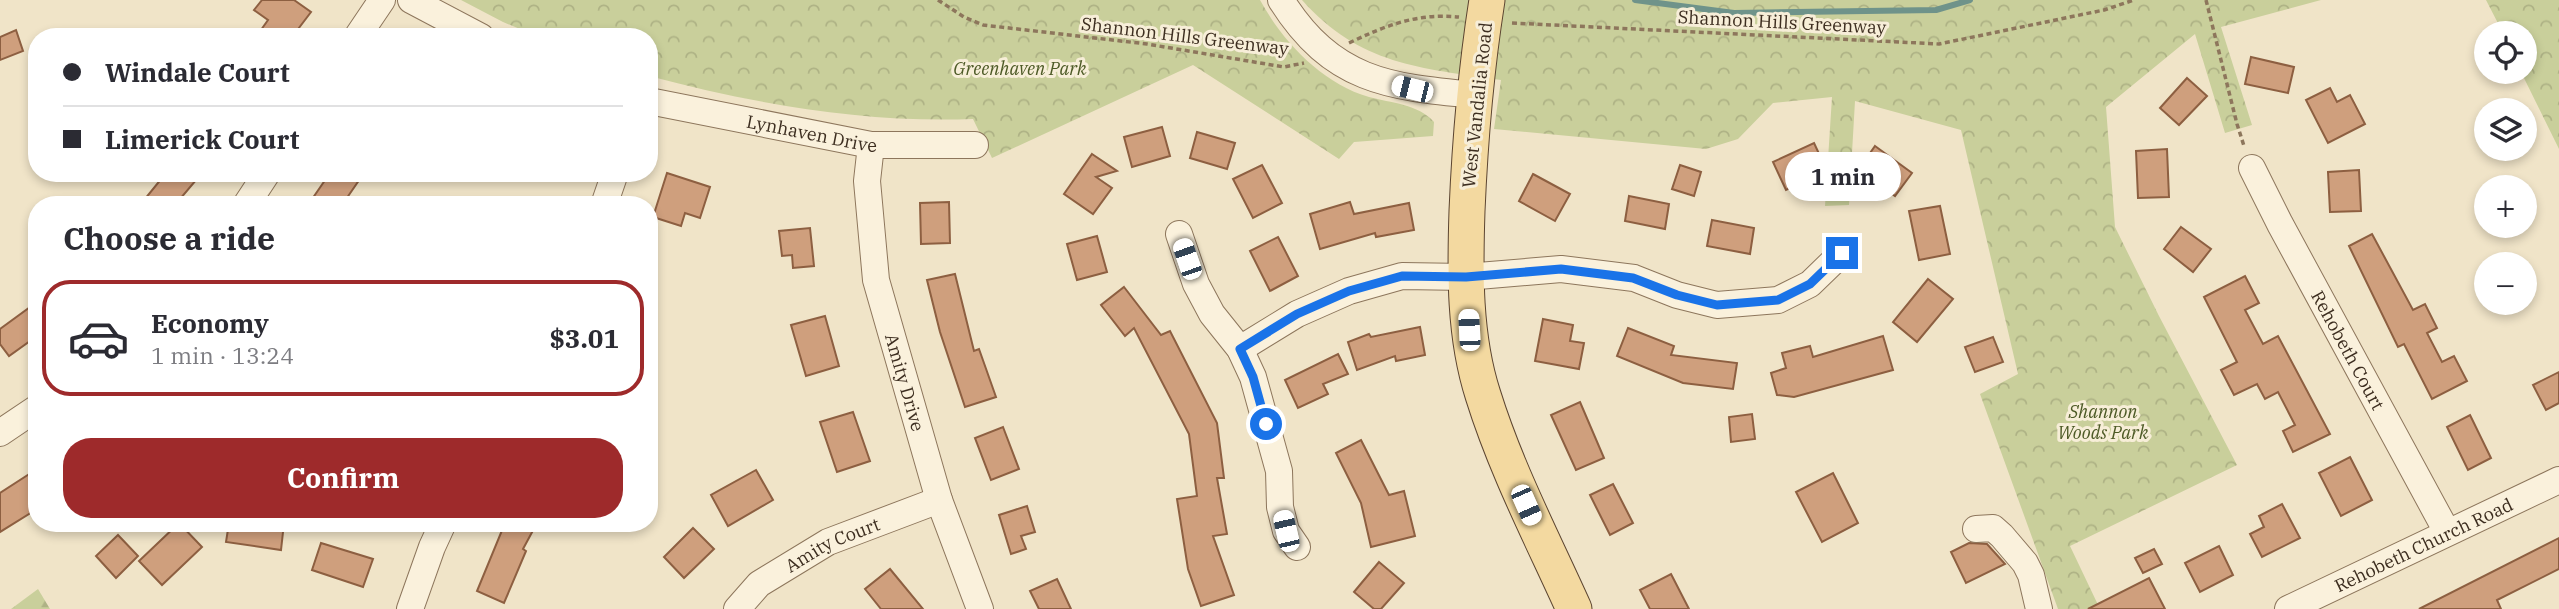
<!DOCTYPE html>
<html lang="en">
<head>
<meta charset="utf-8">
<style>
	:root { --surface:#fff; --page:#f7f7f7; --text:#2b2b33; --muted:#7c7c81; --line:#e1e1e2; --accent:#9e2a2b }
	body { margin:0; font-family:"IBM Plex Serif",serif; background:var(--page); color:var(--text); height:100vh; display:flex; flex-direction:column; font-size:26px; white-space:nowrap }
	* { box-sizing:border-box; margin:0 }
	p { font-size:23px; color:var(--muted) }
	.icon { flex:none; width:38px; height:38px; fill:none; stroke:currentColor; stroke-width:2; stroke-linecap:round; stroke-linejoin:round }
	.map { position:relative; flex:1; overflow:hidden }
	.sheet { position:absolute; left:28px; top:196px; width:630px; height:336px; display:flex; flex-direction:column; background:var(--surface); border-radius:28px; box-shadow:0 4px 10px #0003 }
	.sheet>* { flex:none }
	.banner { position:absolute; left:28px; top:28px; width:630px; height:154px; border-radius:28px; box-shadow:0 4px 10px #0003; display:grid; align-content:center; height:154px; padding:0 35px; background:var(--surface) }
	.tools { position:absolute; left:2474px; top:21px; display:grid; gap:14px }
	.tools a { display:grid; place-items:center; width:63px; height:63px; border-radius:50%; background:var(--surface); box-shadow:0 4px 10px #0003; font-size:35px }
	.end { position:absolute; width:32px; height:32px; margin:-16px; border:9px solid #1a73e8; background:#fff; box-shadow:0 0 0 4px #fff }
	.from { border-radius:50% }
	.bubble { position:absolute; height:49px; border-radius:24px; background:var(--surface); box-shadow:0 4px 10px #0003; font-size:23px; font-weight:700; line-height:49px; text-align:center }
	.car { position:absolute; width:21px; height:42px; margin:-21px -10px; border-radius:9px; box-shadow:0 0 5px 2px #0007; background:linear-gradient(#fff 24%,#345 0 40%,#fff 0 76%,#345 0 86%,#fff 0) }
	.banner b { display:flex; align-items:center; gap:24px; height:66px; font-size:26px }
	.banner b+b { border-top:2px solid var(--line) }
	.banner i { width:18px; height:18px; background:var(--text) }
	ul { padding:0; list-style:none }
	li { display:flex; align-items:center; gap:21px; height:116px; margin:0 14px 10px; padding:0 21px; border:4px solid var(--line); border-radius:28px }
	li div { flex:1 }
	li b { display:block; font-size:26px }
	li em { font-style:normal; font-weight:700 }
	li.current { border-color:var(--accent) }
	li>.icon { width:63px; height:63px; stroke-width:1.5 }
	h2 { padding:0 35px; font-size:32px; line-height:84px }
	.action { display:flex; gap:14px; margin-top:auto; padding:14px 35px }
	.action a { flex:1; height:80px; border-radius:28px; background:var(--accent); color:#fff; font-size:28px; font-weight:700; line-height:80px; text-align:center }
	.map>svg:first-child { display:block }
	.forest { fill:url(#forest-firs) }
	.park { fill:url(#park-crowns) }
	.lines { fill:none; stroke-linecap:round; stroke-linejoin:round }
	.stream { stroke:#6f938a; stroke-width:6 }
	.building { fill:#cf9f7d; stroke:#8d5f41; stroke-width:2 }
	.minor-casing { stroke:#8d765c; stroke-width:28 }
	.major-casing { stroke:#5b4430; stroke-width:37 }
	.path { stroke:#8d765c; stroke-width:3.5; stroke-dasharray:5 3.5; stroke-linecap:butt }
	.minor { stroke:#faf1dc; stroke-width:26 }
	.major { stroke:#f3d9a0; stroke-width:35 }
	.route { stroke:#1a73e8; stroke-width:9 }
	.labels { text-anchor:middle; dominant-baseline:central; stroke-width:6; stroke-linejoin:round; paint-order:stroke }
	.street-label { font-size:18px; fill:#3d2e20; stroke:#f7eed8 }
	.park-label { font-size:18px; font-style:italic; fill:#4d5a26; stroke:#f7eed8 }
</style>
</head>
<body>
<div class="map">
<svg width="2559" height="609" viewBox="0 0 2559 609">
	<defs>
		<pattern id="forest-firs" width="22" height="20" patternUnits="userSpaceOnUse" patternTransform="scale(1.75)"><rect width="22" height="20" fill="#c9cf9b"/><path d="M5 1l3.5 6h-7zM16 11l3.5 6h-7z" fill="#aeb285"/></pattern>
		<pattern id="park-crowns" width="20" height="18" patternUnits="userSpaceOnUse" patternTransform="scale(1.75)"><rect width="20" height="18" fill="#c9cf9b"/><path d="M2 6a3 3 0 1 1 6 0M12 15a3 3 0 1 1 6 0" fill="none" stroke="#aeb285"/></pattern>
	</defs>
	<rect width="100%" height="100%" fill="#f0e4c8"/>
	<polygon class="forest" points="38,589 50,609 11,609"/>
	<g class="park">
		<path d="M461,0H1260C1283,42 1322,83 1369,97C1391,103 1418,104 1434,122L1433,136L1354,142L1339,159L1193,65L992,158L973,119C863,123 755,104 649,76V37H539L503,22Z"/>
		<path d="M1302,0H2321L2221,27L2252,125L2225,133L2195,34L2106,107L2115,227L2159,316L2237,465L2070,546L2100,609H2058L1980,394L2018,374L1961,130L1855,101L1849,205L1825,206L1832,97L1773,103L1738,139L1706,149L1494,129L1501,80C1420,68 1360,65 1302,0Z"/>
		<polygon points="2486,0 2559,0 2559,149 2521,72 2525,72 2525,33 2503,33"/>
	</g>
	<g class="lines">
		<polyline class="stream" points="1635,0 1734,13 1936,10 1970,0"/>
	</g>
	<g class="building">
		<polygon points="262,0 294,0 311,12 292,37 256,37 268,20 254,10"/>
		<polygon points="16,30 23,51 0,60 0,37"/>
		<polygon points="2251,57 2294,67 2288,93 2245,84"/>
		<polygon points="2187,78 2207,96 2179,125 2160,108"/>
		<polygon points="2330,88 2337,102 2350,95 2365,124 2328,143 2306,100"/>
		<polygon points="1162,127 1170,156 1132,167 1124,137"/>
		<polygon points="1197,132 1235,143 1227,169 1190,158"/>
		<polygon points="1814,143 1827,171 1786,190 1773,162"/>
		<polygon points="1875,146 1912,173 1895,196 1859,169"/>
		<polygon points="2167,149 2169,197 2138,198 2136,151"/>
		<polygon points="1092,154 1117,171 1096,177 1112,188 1093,214 1064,194"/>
		<polygon points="1262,165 1282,203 1253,218 1233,179"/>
		<polygon points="1680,165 1701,172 1694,196 1672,189"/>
		<polygon points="2359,170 2361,211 2330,212 2328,172"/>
		<polygon points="166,173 202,173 175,205 140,205"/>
		<polygon points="330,173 364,173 342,205 308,205"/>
		<polygon points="667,173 710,187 700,218 685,213 681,226 653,217"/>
		<polygon points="1533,174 1570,194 1555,221 1519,201"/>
		<polygon points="1629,196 1669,204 1665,229 1625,221"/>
		<polygon points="949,202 950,243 921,244 920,203"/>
		<polygon points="1350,202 1354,214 1409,203 1414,230 1376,237 1375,233 1320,249 1310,214"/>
		<polygon points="1940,206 1950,254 1919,260 1909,211"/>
		<polygon points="1712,220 1754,228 1750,254 1707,246"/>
		<polygon points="2181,227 2211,249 2193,272 2164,249"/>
		<polygon points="810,228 814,266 793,268 792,255 782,256 779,231"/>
		<polygon points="2372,234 2413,310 2425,304 2437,328 2427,333 2442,362 2454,356 2467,381 2432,399 2404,344 2398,347 2349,246"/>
		<polygon points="1097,236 1107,272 1077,280 1067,244"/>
		<polygon points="1278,237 1298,276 1270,291 1250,251"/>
		<polygon points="955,274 974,351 979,349 996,397 965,407 940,332 927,280"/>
		<polygon points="2245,276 2259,303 2245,310 2263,344 2278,336 2330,434 2293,452 2283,431 2295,425 2278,392 2265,399 2257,384 2234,395 2221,370 2237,362 2204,297"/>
		<polygon points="1928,279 1953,299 1917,342 1893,322"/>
		<polygon points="1124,287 1161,335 1170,331 1217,423 1224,478 1217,478 1227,534 1213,536 1234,595 1201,606 1188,569 1177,499 1197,496 1189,434 1134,328 1125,336 1101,305"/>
		<polygon points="37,302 37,336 9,356 0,344 0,329"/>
		<polygon points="825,316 839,366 806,376 791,325"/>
		<polygon points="1543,319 1573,325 1570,341 1584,343 1579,369 1535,361"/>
		<polygon points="1420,327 1425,355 1396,361 1395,356 1357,370 1348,342 1369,334 1371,337"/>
		<polygon points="1628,328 1674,346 1671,355 1737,363 1733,389 1683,383 1617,356"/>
		<polygon points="1883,336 1893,370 1794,397 1777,395 1771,373 1786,368 1782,353 1810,346 1813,357"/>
		<polygon points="1993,337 2003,362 1975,372 1965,347"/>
		<polygon points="1338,354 1348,374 1323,384 1328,394 1298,408 1285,380"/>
		<polygon points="2559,372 2559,403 2546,410 2533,385"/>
		<polygon points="1580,402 1604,458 1576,470 1551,415"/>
		<polygon points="853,412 870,461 837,472 820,422"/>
		<polygon points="1752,414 1755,439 1731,442 1729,417"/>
		<polygon points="2470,415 2491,458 2468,470 2447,427"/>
		<polygon points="1003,427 1019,469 991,480 975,438"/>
		<polygon points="1361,440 1389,495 1404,491 1415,536 1371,547 1361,503 1336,453"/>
		<polygon points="2350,457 2372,500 2341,516 2319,473"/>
		<polygon points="37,469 37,509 0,532 0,493"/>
		<polygon points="756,470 773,500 728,526 711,495"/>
		<polygon points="1833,473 1858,523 1822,542 1796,492"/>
		<polygon points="1613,484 1633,523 1610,535 1590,495"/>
		<polygon points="2282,504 2300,538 2262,557 2250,534 2264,527 2259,516"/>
		<polygon points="1027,506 1035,532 1021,536 1026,549 1011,554 999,515"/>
		<polygon points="179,523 202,547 162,585 139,561"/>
		<polygon points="229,523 284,523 281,550 226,542"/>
		<polygon points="505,523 537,523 523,549 526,551 504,603 477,591"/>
		<polygon points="693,528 714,549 684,578 664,557"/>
		<polygon points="118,535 138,556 116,578 96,556"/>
		<polygon points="2559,538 2559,569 2497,600 2501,609 2419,609"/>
		<polygon points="321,543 373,559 363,587 312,570"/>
		<polygon points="1969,543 1987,544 2005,564 1966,583 1951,552"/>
		<polygon points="2219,546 2233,575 2200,592 2185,563"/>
		<polygon points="2154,549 2162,564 2143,573 2135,558"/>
		<polygon points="1379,562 1404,583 1381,609 1374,609 1354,592"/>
		<polygon points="890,569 923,609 881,609 865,589"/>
		<polygon points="1671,574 1689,609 1650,609 1640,590"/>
		<polygon points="2149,578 2165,609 2088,609"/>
		<polygon points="1057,579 1071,609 1039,609 1030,591"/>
	</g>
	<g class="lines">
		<g class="minor-casing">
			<g id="minor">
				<polyline points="411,0 481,37"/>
				<path d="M1281,0C1332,81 1388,87 1475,95"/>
				<polyline points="357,37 382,0"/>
				<path id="s1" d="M649,101L871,145H975"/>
				<path id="s2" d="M871,145L867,181L876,280L939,500L980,609"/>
				<path id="s3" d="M2252,168L2280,224L2447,532"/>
				<polyline points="246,205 267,173"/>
				<polyline points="604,205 615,173"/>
				<polyline points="1179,234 1196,284 1212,314 1240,349 1253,377 1279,471 1280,507 1286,531 1297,547"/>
				<polyline points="1240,349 1297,314 1349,291 1402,276 1466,277 1561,269 1634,278 1677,295 1717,305 1778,300 1810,284 1842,253"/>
				<polyline points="0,433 37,408"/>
				<polyline points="1976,529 1993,528 2002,536 2025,563 2031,575 2039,609"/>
				<polyline points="410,609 432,547 443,523"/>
				<path id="s4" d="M737,609L759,584L828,542L939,500"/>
				<path id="s5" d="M2288,609L2559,480"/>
			</g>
		</g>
		<g class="major-casing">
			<path id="major" d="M1487,0C1476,70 1470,140 1467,211C1465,272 1464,336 1483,395C1506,469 1542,538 1574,609"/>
		</g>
		<g class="path">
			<polyline points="938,0 964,17 983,25 1147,44 1284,67 1304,63"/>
			<polyline points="2206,0 2237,124 2244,146"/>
			<polyline points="1512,23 1939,44 2104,10 2134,0"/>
			<path d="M1349,43C1387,25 1417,13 1459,17"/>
		</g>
		<use href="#minor" class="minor"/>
		<use href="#major" class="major"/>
	</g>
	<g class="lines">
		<polyline class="route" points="1266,424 1253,377 1240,349 1297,314 1349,291 1402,276 1466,277 1561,269 1633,278 1677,295 1717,305 1778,300 1810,284 1842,253"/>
	</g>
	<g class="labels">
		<g class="street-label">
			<text transform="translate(1782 22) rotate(3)">Shannon Hills Greenway</text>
			<text transform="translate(1185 36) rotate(7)">Shannon Hills Greenway</text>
			<text transform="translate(1477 105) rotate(-84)">West Vandalia Road</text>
			<text stroke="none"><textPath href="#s1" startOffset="166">Lynhaven Drive</textPath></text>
			<text stroke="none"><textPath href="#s3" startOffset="206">Rehobeth Court</textPath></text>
			<text stroke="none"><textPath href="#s2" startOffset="242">Amity Drive</textPath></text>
			<text stroke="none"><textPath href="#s5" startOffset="150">Rehobeth Church Road</textPath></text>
			<text stroke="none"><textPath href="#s4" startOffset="117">Amity Court</textPath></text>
		</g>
		<g class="park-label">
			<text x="1020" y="68">Greenhaven Park</text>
			<text x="2103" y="411">Shannon<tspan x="2103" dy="21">Woods Park</tspan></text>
		</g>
	</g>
</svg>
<div class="tools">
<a><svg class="icon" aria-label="locate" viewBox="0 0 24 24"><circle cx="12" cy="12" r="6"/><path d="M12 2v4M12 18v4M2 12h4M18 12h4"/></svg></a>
<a><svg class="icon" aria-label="layers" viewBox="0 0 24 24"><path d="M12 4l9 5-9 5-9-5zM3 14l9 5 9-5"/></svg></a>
<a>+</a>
<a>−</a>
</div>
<i class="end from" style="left:1266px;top:424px"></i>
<i class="end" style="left:1842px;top:253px"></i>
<div class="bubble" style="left:1785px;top:152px;width:116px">1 min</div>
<i class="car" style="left:1412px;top:89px;rotate:284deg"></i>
<i class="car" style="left:1187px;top:259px;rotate:341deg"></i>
<i class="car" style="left:1469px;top:330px;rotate:357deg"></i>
<i class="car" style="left:1526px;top:505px;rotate:156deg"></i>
<i class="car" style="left:1286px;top:531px;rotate:347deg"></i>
<div class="banner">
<b><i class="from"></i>Windale Court</b>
<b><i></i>Limerick Court</b>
</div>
<section class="sheet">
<h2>Choose a ride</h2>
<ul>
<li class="current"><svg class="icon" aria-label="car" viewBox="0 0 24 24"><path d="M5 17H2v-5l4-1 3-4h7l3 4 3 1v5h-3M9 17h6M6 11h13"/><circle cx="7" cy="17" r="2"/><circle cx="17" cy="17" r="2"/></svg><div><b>Economy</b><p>1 min · 13:24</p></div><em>$3.01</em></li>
</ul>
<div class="action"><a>Confirm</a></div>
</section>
</div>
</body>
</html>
